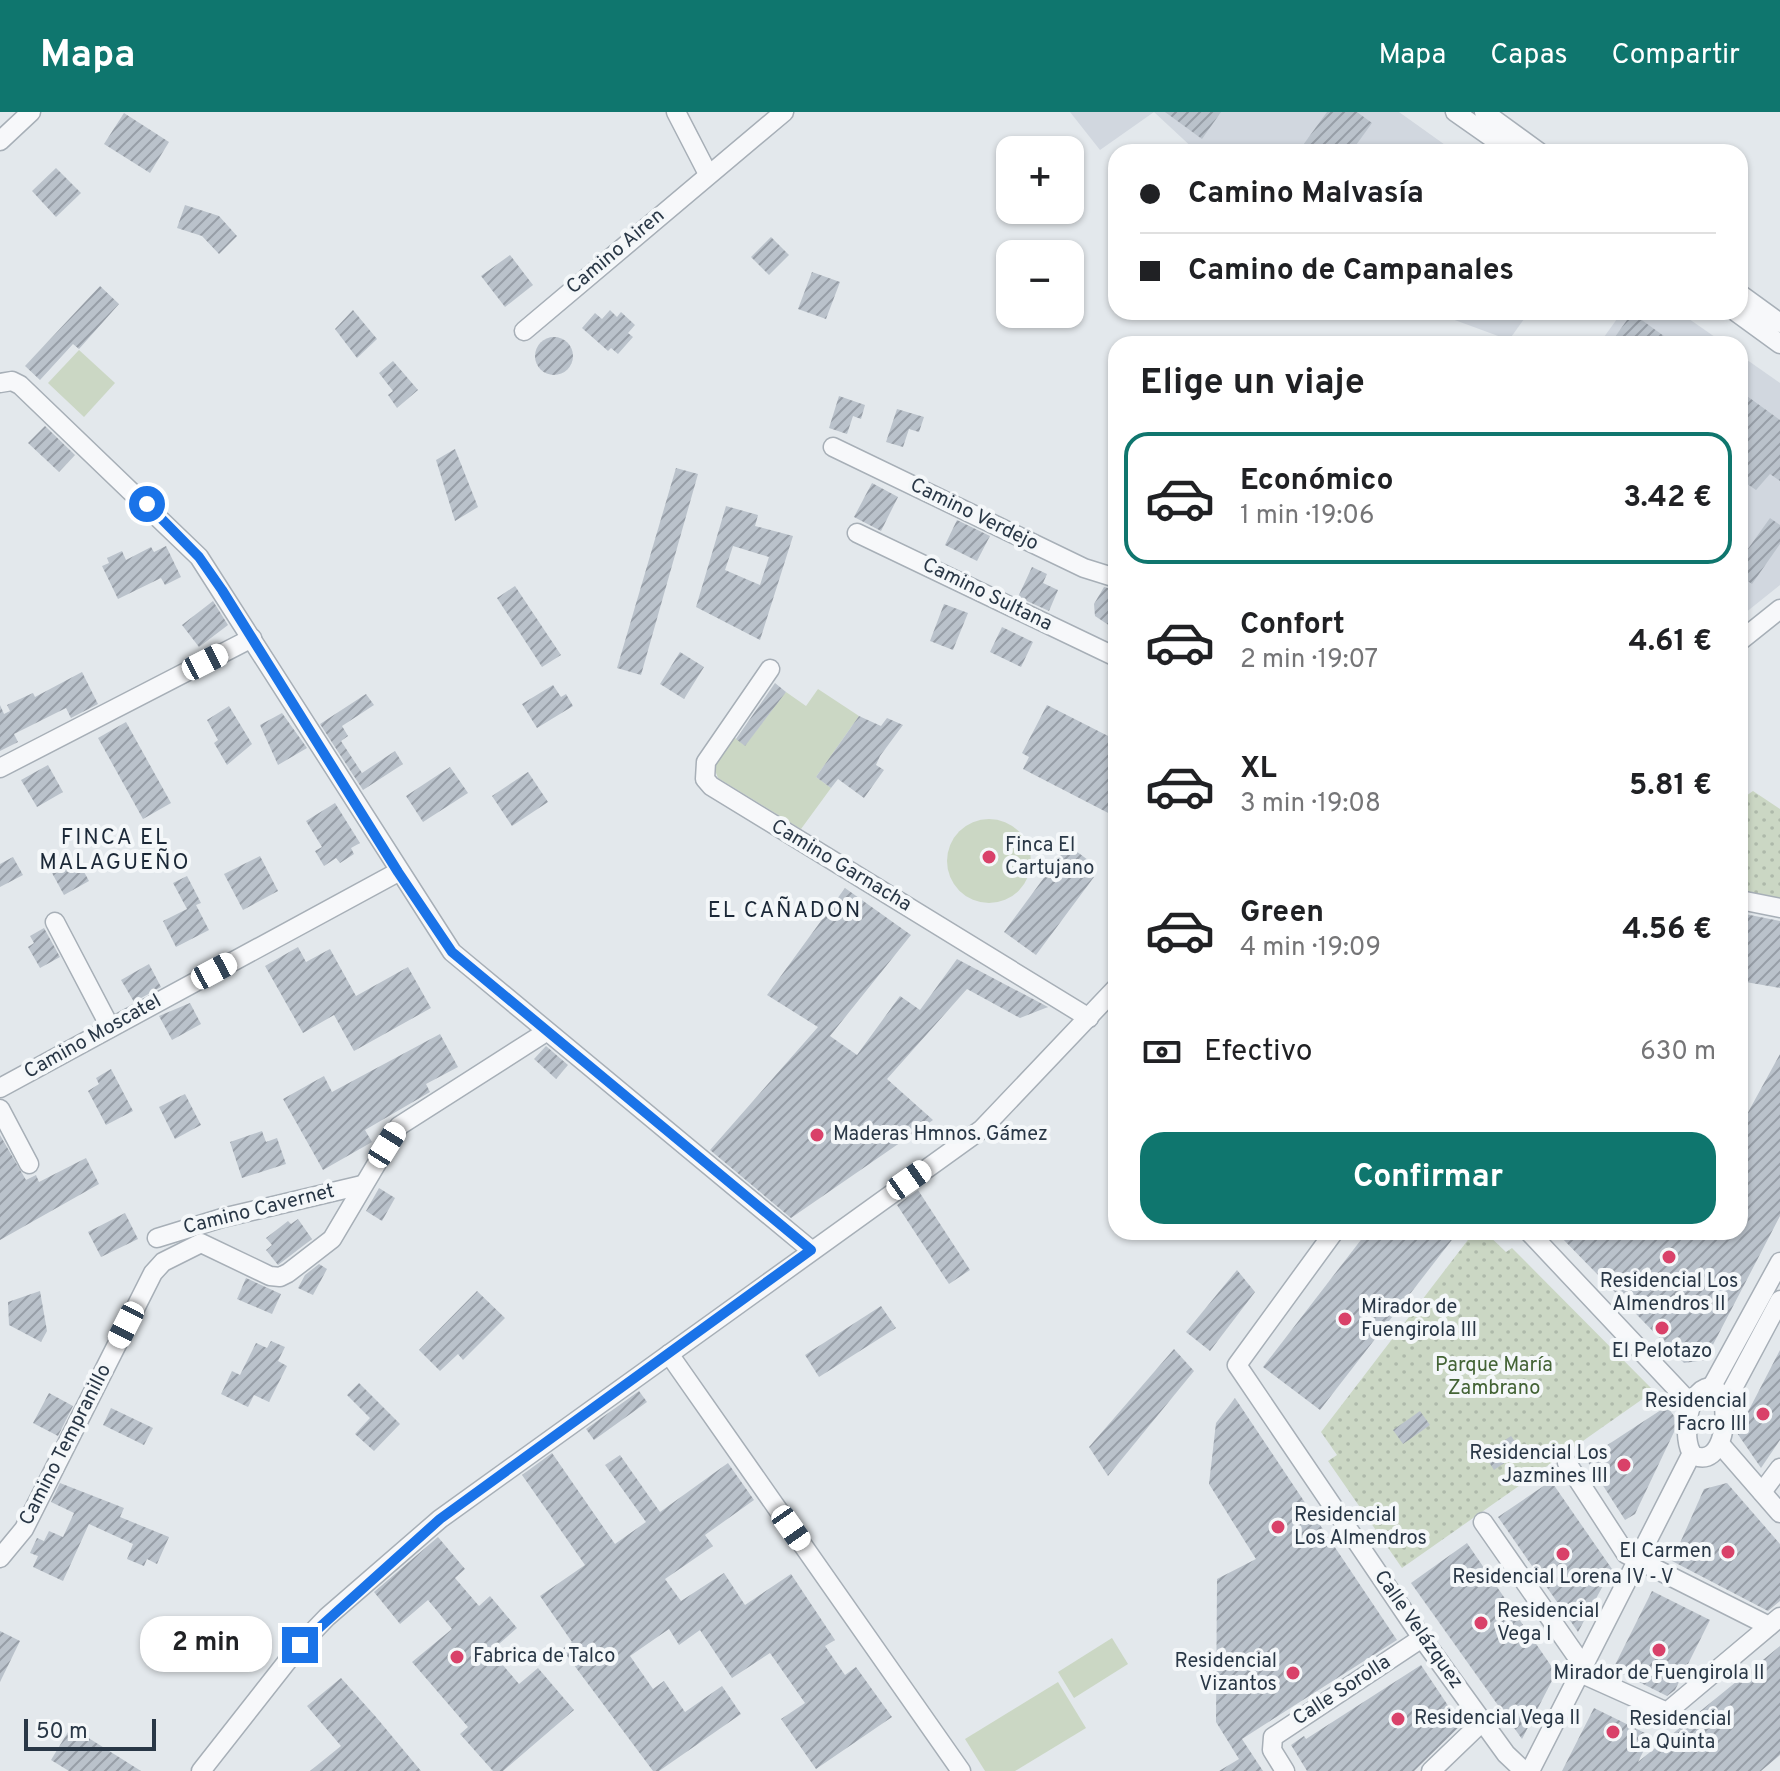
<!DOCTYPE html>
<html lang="es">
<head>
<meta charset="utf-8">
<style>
	:root { --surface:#fff; --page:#f2f2f2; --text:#202124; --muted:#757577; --line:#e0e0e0; --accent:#0f766e }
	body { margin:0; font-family:Overpass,sans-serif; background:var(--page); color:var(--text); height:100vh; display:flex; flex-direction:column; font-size:30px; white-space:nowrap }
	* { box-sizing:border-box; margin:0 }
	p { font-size:26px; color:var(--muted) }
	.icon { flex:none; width:44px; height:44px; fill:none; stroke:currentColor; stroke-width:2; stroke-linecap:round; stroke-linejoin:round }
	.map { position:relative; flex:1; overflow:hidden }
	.sheet { position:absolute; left:1108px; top:224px; width:640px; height:904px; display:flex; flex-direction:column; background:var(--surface); border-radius:24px; box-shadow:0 2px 6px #0004 }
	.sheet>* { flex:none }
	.guide { position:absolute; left:1108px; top:32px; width:640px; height:176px; border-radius:24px; box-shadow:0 2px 6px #0004; display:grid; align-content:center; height:176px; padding:0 32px; background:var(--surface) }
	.tools { position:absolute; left:996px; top:24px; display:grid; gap:16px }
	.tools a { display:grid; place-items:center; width:88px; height:88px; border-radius:16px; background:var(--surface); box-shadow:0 2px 6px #0004; font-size:40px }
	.scale { position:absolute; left:24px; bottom:20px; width:132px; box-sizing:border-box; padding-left:8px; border:4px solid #293746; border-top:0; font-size:22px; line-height:28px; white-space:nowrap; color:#293746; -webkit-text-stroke:6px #f4f7f9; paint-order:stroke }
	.end { position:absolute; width:36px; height:36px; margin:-18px; border:10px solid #1a73e8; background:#fff; box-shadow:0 0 0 4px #fff }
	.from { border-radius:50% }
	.bubble { position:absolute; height:56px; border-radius:24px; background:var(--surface); box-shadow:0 2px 6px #0004; font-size:26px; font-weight:700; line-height:56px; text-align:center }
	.car { position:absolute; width:24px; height:48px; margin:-24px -12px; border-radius:10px; box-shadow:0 0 6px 2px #0007; background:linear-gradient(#fff 24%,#345 0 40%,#fff 0 76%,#345 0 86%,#fff 0) }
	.guide b { display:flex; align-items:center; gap:28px; height:76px; font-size:30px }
	.guide b+b { border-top:2px solid var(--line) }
	.guide i { width:20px; height:20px; background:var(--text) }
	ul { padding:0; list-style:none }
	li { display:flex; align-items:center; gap:24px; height:132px; margin:0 16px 12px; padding:0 16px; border:4px solid transparent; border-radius:24px }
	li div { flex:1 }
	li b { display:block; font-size:30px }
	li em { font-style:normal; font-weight:700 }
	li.current { border-color:var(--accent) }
	li>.icon { width:72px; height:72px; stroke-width:1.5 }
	h2 { padding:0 32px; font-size:36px; line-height:96px }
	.pay { display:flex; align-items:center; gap:20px; height:88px; padding:0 32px; font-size:30px }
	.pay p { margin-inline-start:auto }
	.cta { display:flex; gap:16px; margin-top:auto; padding:16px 32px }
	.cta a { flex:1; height:92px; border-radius:24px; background:var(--accent); color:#fff; font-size:32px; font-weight:700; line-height:92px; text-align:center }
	header { display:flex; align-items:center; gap:48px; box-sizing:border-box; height:112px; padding:0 40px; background:var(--accent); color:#fff }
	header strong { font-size:38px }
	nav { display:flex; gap:44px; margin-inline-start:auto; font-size:28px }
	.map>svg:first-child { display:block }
	.built { fill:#d1d7df }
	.grass { fill:url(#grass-dots) }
	.garden { fill:#cbd7c4 }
	.building { fill:url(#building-hatch); fill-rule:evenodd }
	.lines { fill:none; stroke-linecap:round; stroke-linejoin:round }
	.minor-casing { stroke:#a7afb7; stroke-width:21 }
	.minor { stroke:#f7f8fa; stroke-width:18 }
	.route { stroke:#1a73e8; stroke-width:10 }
	.poi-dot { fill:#d94169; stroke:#f4f7f9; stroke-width:3 }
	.labels { text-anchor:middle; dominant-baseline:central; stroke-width:8; stroke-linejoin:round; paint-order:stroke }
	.street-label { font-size:20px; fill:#293746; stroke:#f4f7f9 }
	.poi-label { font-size:20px; fill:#293746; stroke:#f4f7f9; text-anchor:start }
	.park-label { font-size:20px; fill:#436335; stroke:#f4f7f9 }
	.neighbourhood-label { font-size:22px; letter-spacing:2px; fill:#1b2837; stroke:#f4f7f9 }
</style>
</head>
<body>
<header>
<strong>Mapa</strong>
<nav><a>Mapa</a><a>Capas</a><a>Compartir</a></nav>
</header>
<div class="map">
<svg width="1780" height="1659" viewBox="0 0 1780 1659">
	<defs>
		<pattern id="grass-dots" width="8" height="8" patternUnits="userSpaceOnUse" patternTransform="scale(2)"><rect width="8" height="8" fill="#cbd7c4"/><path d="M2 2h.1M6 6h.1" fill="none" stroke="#aeb9aa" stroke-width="1.8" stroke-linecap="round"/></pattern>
		<pattern id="building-hatch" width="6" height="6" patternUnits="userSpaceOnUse" patternTransform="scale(2)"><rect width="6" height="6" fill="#bac2cb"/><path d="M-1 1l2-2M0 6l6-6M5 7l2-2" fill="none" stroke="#979ea7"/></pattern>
	</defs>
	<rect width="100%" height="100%" fill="#e3e8ec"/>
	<g class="built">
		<polygon points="1070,0 1399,0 1455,40 1197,40 1154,0 1100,38"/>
		<polygon points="1433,200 1529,200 1509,228"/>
		<polygon points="1622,200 1679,200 1725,232 1599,232"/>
		<polygon points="1740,243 1780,271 1780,473 1740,505"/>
	</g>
	<g class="grass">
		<polygon points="1753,679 1780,697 1780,787 1740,779 1740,688"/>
		<polygon points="1474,1120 1485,1120 1506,1140 1512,1136 1654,1279 1402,1456 1328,1349 1337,1343 1321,1320"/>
	</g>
	<g class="garden">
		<polygon points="79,238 115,271 84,305 48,271"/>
		<polygon points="818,577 859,604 816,665 831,676 801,717 718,666 713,653 732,624 745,633 786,580 806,594"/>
		<circle cx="989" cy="749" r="42"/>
		<polygon points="1112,1526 1128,1552 1074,1586 1058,1560"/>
		<polygon points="1058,1570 1086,1616 1015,1659 985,1659 965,1627"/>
	</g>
	<g class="building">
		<polygon points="1165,0 1221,0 1202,27"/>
		<polygon points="1327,0 1357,0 1372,11 1351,40 1298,40"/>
		<polygon points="124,1 169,30 150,61 104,32"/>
		<polygon points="56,56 81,81 56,105 32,79"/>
		<polygon points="185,93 219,104 237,124 219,142 202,124 177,116"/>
		<polygon points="771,125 789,143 769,163 751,145"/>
		<polygon points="510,143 533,173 505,195 481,164"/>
		<polygon points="812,160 840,170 826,207 798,197"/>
		<polygon points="100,174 119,192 79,237 73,232 40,268 25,254"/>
		<polygon points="353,198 377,227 357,246 335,217"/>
		<polygon points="610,198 617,205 621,200 635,213 628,221 633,225 618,242 611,236 608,239 582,216 595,201 602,207"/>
		<polygon points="1632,201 1675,232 1610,232"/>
		<circle cx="554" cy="244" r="19"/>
		<polygon points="393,249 418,278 397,296 388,283 393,279 379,261"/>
		<polygon points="1740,279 1780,308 1780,369 1770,362 1756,378 1740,367"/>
		<polygon points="839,284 865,293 861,307 853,304 847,322 829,316"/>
		<polygon points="897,297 924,305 919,320 909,317 903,335 886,330"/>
		<polygon points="45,314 75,343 59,360 28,331"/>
		<polygon points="455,337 478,395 455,409 436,348"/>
		<polygon points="676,356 698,362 641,563 617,556"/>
		<polygon points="872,371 898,385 881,419 854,405"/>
		<path d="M726,394L758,403L755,414L793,424L760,528L696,495ZM733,434L769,445L760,473L725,458Z"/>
		<polygon points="1770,406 1780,413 1780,432 1752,472 1740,464 1740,448"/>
		<polygon points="957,408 990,424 977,449 945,433"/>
		<polygon points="166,434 181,465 165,473 161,466 118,487 102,454 109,451 107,446 122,439 126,448 151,435 154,440"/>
		<polygon points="1032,455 1047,462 1043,471 1058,478 1049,499 1018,485"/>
		<polygon points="515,474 561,543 542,555 497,486"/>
		<polygon points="1104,475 1116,478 1116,518 1095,504 1094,492"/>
		<polygon points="213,489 228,513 199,535 182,513"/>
		<polygon points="944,492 968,501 953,538 930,529"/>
		<polygon points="1002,515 1033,530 1021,555 990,540"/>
		<polygon points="680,540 704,555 684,587 660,572"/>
		<polygon points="82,560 98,592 71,606 66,596 14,622 18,630 0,639 0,593 4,602 10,599 7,593 33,581 35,585"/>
		<polygon points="775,571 786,580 745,634 736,627"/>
		<polygon points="553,573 561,585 566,582 573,594 537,616 522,592"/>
		<polygon points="366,582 374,593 342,614 348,624 341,629 362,661 395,639 403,652 363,678 320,612"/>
		<polygon points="1047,593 1116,628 1116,705 1023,657 1029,645 1022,641"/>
		<polygon points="229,594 252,632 227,653 214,631 218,628 207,608"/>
		<polygon points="282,601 307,636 278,653 260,613"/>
		<polygon points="859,604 881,614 887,606 903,613 880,644 876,653 884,658 864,686 838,667 831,676 816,665"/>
		<polygon points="126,610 171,691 143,707 98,626"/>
		<polygon points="48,653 63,680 37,695 21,668"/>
		<polygon points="450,655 468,681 423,710 406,684"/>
		<polygon points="528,660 548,690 512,714 492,684"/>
		<polygon points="335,691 360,731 351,736 354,742 340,751 336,746 324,754 315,739 322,735 306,709"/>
		<polygon points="1068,733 1088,748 1081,756 1094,765 1036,843 1004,820"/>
		<polygon points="260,744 278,779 243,798 224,762"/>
		<polygon points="13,745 23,763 0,775 0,752"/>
		<polygon points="77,747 89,769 64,783 52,761"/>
		<polygon points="187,764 201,791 196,793 209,818 176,835 163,809 187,797 173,771"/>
		<polygon points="845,776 911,823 830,924 857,943 900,884 920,898 957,847 1048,895 1020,906 967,877 887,967 933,1008 791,1106 710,1038 818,915 767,883"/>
		<polygon points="1740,801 1780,809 1780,876 1740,869"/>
		<polygon points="44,816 60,845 40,856 28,835 34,831 30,824"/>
		<polygon points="298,835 306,850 330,837 356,884 408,855 431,896 354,939 334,903 303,921 265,854"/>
		<polygon points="149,852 161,875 134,890 121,868"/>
		<polygon points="190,891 201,912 172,928 159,904"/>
		<polygon points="440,922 458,955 426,972 430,980 365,1018 372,1030 323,1058 283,987 324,964 332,980"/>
		<polygon points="546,934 568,953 556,967 534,947"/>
		<polygon points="1780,942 1780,1104 1705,1248 1684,1251 1556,1120 1740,1120 1740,1015"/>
		<polygon points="111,957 133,999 106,1013 88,979 99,972 96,966"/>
		<polygon points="185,982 201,1013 175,1027 159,995"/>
		<polygon points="262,1019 266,1030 277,1026 286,1052 242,1066 230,1030"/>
		<polygon points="0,1023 26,1068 36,1063 39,1070 86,1046 99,1072 0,1128"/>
		<polygon points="379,1076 395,1086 382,1109 366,1099"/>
		<polygon points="918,1078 970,1158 949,1172 897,1093"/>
		<polygon points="125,1101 138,1127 101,1145 88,1120"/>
		<polygon points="298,1107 312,1127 278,1153 266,1138 272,1133 266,1126 288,1109 291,1112"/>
		<polygon points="1367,1120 1458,1120 1320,1298 1263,1255"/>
		<polygon points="319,1152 327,1157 313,1183 298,1176 305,1163"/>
		<polygon points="1237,1158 1255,1180 1210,1239 1186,1220"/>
		<polygon points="246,1166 281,1182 272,1202 237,1187"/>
		<polygon points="40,1179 47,1219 41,1230 9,1213 8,1190"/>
		<polygon points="477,1179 505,1206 463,1248 458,1242 440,1259 419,1238"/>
		<polygon points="881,1194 896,1216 819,1265 805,1243"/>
		<polygon points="271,1229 285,1235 278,1249 287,1254 269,1290 254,1283 248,1295 221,1282 232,1259 240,1263 256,1231 267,1236"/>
		<polygon points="1174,1237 1194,1259 1108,1364 1089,1335"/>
		<polygon points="1780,1238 1780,1328 1761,1356 1737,1321"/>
		<polygon points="359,1271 400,1312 374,1339 355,1322 370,1306 347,1283"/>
		<polygon points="639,1279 647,1290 594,1328 586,1317"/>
		<polygon points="49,1281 73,1294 58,1324 33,1311"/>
		<polygon points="1235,1286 1397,1528 1242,1627 1263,1659 1219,1659 1239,1647 1216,1610 1217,1467 1256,1447 1209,1372 1216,1311"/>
		<polygon points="1667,1294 1676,1307 1675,1318 1635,1402 1625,1408 1586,1347"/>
		<polygon points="111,1296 153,1316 144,1333 103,1313"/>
		<polygon points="1420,1299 1430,1313 1403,1332 1393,1318"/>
		<polygon points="1511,1324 1522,1339 1494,1358 1484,1342"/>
		<polygon points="552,1341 615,1432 646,1410 605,1353 620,1343 660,1400 728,1351 754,1388 705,1423 713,1434 665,1467 681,1489 724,1461 745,1493 791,1462 835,1528 825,1534 845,1563 856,1555 892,1605 816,1657 781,1607 805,1591 770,1541 732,1566 700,1518 679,1533 669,1517 630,1544 653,1577 664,1569 685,1600 722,1574 741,1602 659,1659 653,1659 562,1537 572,1530 540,1484 585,1453 522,1363"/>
		<polygon points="1551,1369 1612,1457 1578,1520 1498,1405"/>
		<polygon points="60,1371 124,1396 120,1405 169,1425 157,1452 147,1447 144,1454 127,1447 133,1432 89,1412 63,1469 33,1455 38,1444 30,1441 37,1426 44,1429 49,1419 63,1425 74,1401 51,1390"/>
		<polygon points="1727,1371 1780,1432 1780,1489 1768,1499 1672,1449 1704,1377"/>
		<polygon points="438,1425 465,1457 455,1466 479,1494 490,1484 517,1516 491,1539 519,1572 538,1556 574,1598 503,1659 493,1659 460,1622 468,1615 412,1550 452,1517 428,1488 400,1512 374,1480"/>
		<polygon points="1467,1431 1556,1561 1522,1627 1411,1471"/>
		<polygon points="1652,1479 1710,1508 1675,1578 1667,1584 1613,1557"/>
		<polygon points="0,1519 20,1529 0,1570"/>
		<polygon points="1780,1534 1780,1643 1761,1659 1562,1659 1594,1596 1651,1624 1638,1650"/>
		<polygon points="1421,1553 1461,1613 1414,1659 1307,1659 1291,1633 1304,1624 1306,1627"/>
		<polygon points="341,1566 376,1605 421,1659 310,1659 341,1634 307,1594"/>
		<polygon points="71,1615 141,1659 69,1659 51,1648"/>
	</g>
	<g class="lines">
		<g class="minor-casing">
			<g id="minor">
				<polyline points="676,0 708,62"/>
				<polyline points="1455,0 1512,40"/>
				<polyline points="1484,0 1539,40"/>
				<polyline points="0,29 31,0"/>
				<polyline points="1740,182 1780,211"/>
				<polyline points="1736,200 1780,232"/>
				<polyline points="524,219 784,0"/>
				<polyline points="0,271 12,269 20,273 199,445 452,840 811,1138"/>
				<polyline points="833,335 1084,456 1116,466"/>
				<polyline points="857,421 1116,545"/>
				<polyline points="1740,529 1780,497"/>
				<polyline points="770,557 706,650 705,667 711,674 1089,906"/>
				<polyline points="0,656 252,526"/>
				<polyline points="1740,788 1780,796"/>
				<polyline points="55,810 110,915"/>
				<polyline points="0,976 398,760"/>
				<polyline points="0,997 29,1052"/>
				<polyline points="1334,1120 1237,1253 1422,1526 1506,1642 1524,1659"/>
				<polyline points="1529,1120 1692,1293"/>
				<polyline points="157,1126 222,1106 362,1073"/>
				<polyline points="669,1242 961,1659"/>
				<path d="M1709,1275L1719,1280C1731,1297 1724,1358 1693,1343C1681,1327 1687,1279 1709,1275Z"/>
				<polyline points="1711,1276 1780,1150"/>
				<polyline points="1724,1293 1780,1188"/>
				<polyline points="1720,1332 1780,1401"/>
				<polyline points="1567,1351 1626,1442 1769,1514"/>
				<polyline points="1762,1380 1780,1356"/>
				<polyline points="1483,1410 1584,1555"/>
				<polyline points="0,1446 24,1417 153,1161 163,1150 201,1131 270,1164 280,1165 288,1161 332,1127 399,1014 546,920"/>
				<polyline points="1580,1561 1667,1600 1780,1505"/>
				<polyline points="201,1659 300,1533 327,1505 440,1407 982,1017 1116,876"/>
				<polyline points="1285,1659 1272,1638 1273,1625 1422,1526"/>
				<polyline points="1431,1659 1482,1610"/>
				<polyline points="1530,1659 1692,1341"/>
			</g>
		</g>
		<use href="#minor" class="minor"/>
	</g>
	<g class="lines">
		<polyline class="route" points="147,392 199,445 222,478 398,760 452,840 811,1138 440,1407 300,1533"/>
	</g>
	<g class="poi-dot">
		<circle cx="989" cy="745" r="8"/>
		<circle cx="817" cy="1023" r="8"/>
		<circle cx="1669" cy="1145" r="8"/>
		<circle cx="1345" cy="1207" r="8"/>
		<circle cx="1662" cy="1216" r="8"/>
		<circle cx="1763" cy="1302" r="8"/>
		<circle cx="1624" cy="1353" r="8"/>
		<circle cx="1278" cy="1415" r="8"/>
		<circle cx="1728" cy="1440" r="8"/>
		<circle cx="1563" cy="1442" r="8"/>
		<circle cx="1481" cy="1511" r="8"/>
		<circle cx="1659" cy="1538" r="8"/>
		<circle cx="457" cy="1545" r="8"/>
		<circle cx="1293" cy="1561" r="8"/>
		<circle cx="1398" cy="1607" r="8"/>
		<circle cx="1613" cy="1620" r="8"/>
	</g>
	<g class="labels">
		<g class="street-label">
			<text transform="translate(616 140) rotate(-40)">Camino Airen</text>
			<text transform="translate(974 403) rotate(26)">Camino Verdejo</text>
			<text transform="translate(987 483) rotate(26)">Camino Sultana</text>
			<text transform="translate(841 754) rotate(31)">Camino Garnacha</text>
			<text transform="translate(93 925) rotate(-29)">Camino Moscatel</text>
			<text transform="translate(259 1098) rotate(-14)">Camino Cavernet</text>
			<text transform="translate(66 1333) rotate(-63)">Camino Tempranillo</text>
			<text transform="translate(1418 1518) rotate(55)">Calle Velázquez</text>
			<text transform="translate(1342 1579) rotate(-33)">Calle Sorolla</text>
		</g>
		<g class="poi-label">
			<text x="1005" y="734">Finca El<tspan x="1005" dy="23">Cartujano</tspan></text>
			<text x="833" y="1023">Maderas Hmnos. Gámez</text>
			<text x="1669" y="1170" text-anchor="middle">Residencial Los<tspan x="1669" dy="23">Almendros II</tspan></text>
			<text x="1361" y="1196">Mirador de<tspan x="1361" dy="23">Fuengirola III</tspan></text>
			<text x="1662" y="1240" text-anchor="middle">El Pelotazo</text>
			<text x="1747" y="1290" text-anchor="end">Residencial<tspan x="1747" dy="23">Facro III</tspan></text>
			<text x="1608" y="1342" text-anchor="end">Residencial Los<tspan x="1608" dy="23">Jazmines III</tspan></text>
			<text x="1294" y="1404">Residencial<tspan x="1294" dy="23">Los Almendros</tspan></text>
			<text x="1712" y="1440" text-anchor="end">El Carmen</text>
			<text x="1563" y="1466" text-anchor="middle">Residencial Lorena IV - V</text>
			<text x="1497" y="1500">Residencial<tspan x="1497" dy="23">Vega I</tspan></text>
			<text x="473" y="1545">Fabrica de Talco</text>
			<text x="1277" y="1550" text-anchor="end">Residencial<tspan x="1277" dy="23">Vizantos</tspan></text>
			<text x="1659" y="1562" text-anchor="middle">Mirador de Fuengirola II</text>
			<text x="1414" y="1607">Residencial Vega II</text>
			<text x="1629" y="1608">Residencial<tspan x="1629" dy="23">La Quinta</tspan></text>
		</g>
		<g class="park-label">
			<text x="1494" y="1254">Parque María<tspan x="1494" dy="23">Zambrano</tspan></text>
		</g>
		<g class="neighbourhood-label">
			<text x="115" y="726">FINCA EL<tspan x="115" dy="25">MALAGUEÑO</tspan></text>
			<text x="785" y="799">EL CAÑADON</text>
		</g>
	</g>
</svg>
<div class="tools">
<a>+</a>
<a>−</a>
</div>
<div class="scale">50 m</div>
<i class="end from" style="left:147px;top:392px"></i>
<i class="end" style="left:300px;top:1533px"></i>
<div class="bubble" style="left:140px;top:1504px;width:132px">2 min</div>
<i class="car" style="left:205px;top:550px;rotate:63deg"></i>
<i class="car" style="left:214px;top:859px;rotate:62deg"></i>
<i class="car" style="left:387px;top:1033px;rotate:32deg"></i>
<i class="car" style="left:909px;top:1068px;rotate:55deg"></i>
<i class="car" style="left:126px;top:1213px;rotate:207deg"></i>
<i class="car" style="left:791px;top:1416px;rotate:145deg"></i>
<div class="guide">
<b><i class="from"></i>Camino Malvasía</b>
<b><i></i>Camino de Campanales</b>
</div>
<section class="sheet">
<h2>Elige un viaje</h2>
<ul>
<li class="current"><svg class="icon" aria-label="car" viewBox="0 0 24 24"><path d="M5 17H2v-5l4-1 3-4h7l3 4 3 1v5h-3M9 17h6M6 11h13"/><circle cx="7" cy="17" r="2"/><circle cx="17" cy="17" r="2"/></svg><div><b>Económico</b><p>1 min · 19:06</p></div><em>3.42 €</em></li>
<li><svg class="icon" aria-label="car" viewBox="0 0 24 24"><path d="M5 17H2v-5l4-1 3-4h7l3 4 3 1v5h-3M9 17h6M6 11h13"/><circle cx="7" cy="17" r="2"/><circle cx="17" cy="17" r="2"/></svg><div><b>Confort</b><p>2 min · 19:07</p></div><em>4.61 €</em></li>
<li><svg class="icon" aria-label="car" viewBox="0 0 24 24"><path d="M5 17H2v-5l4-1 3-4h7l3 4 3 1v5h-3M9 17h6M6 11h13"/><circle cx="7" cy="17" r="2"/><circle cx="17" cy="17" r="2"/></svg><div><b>XL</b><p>3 min · 19:08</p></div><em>5.81 €</em></li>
<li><svg class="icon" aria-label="car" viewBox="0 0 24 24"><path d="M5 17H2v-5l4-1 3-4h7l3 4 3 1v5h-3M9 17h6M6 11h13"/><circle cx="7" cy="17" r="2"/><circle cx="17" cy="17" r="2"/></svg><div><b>Green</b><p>4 min · 19:09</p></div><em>4.56 €</em></li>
</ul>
<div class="pay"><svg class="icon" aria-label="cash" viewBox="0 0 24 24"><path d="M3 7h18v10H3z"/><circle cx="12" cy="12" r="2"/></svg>Efectivo<p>630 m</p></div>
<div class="cta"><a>Confirmar</a></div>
</section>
</div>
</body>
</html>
